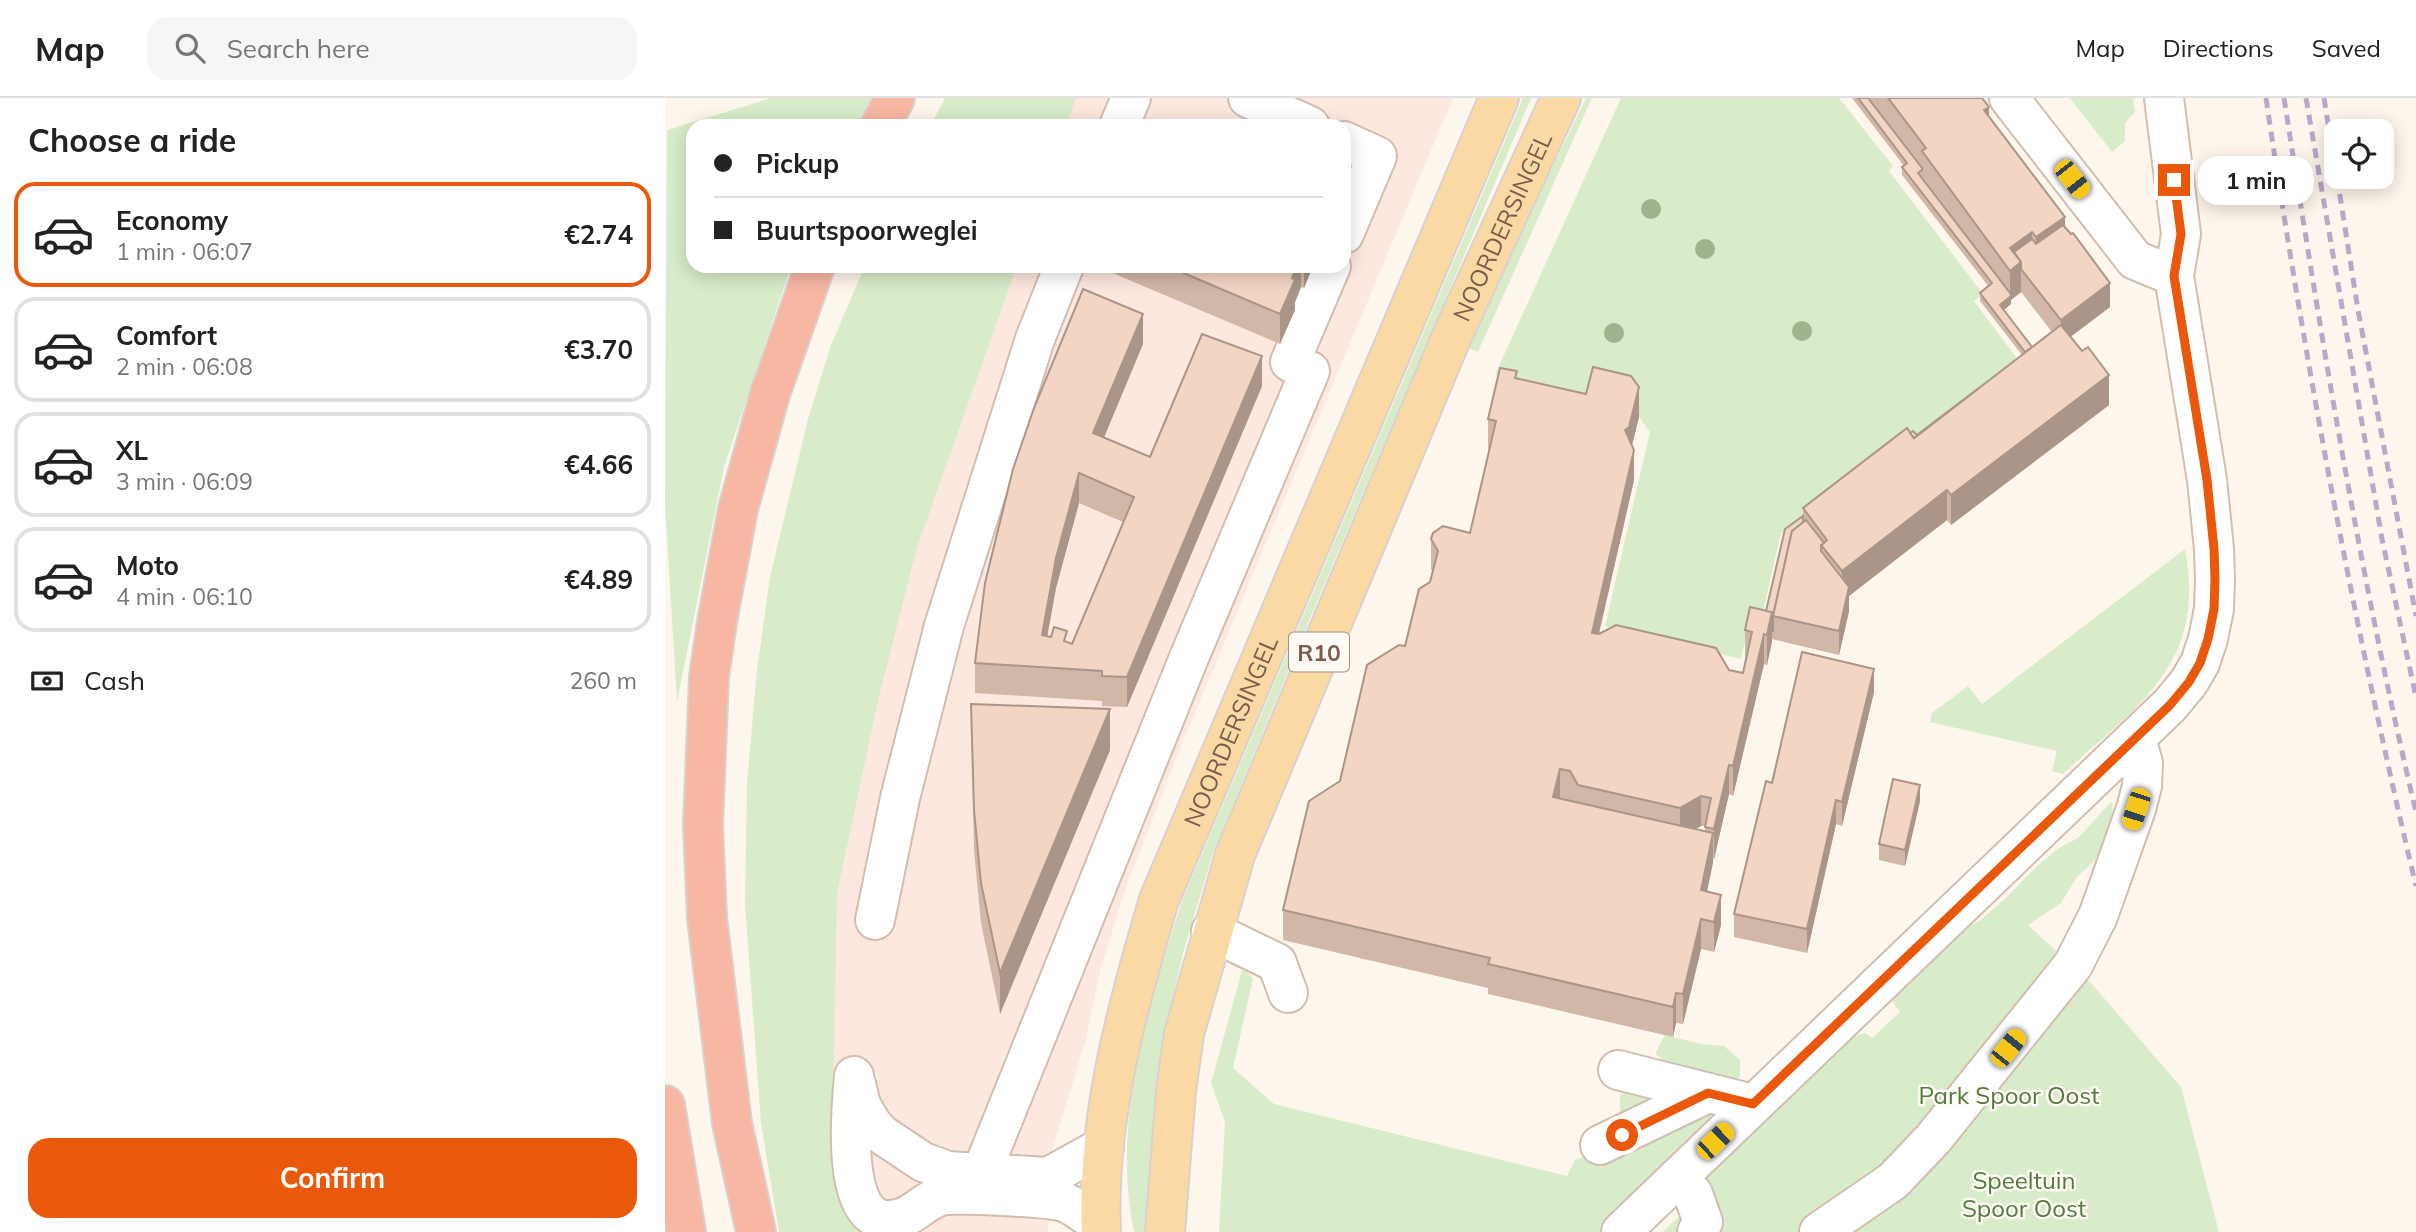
<!DOCTYPE html>
<html lang="en">
<head>
<meta charset="utf-8">
<style>
	:root { --surface:#fff; --page:#f6f6f6; --text:#222; --muted:#767676; --line:#e0e0e0; --accent:#ea580c }
	body { margin:0; font-family:Mulish,sans-serif; background:var(--page); color:var(--text); height:100vh; display:flex; flex-direction:column; font-size:26px; white-space:nowrap }
	* { box-sizing:border-box; margin:0 }
	p { font-size:23px; color:var(--muted) }
	.icon { flex:none; width:38px; height:38px; fill:none; stroke:currentColor; stroke-width:2; stroke-linecap:round; stroke-linejoin:round }
	.map { position:relative; flex:1; overflow:hidden }
	.side { display:flex; flex-direction:column; background:var(--surface); width:665px }
	.side>* { flex:none }
	.hud { position:absolute; left:21px; top:21px; width:665px; height:154px; border-radius:21px; box-shadow:0 4px 18px #0003; display:grid; align-content:center; height:154px; padding:0 28px; background:var(--surface) }
	.fabs { position:absolute; left:1659px; top:21px; display:grid; gap:14px }
	.fabs a { display:grid; place-items:center; width:70px; height:70px; border-radius:14px; background:var(--surface); box-shadow:0 4px 18px #0003; font-size:35px }
	.end { position:absolute; width:32px; height:32px; margin:-16px; border:9px solid #ea580c; background:#fff; box-shadow:0 0 0 4px #fff }
	.from { border-radius:50% }
	.bubble { position:absolute; height:49px; border-radius:21px; background:var(--surface); box-shadow:0 4px 18px #0003; font-size:23px; font-weight:700; line-height:49px; text-align:center }
	.car { position:absolute; width:21px; height:42px; margin:-21px -10px; border-radius:9px; box-shadow:0 0 5px 2px #0007; background:linear-gradient(#f5c518 24%,#345 0 40%,#f5c518 0 76%,#345 0 86%,#f5c518 0) }
	.hud b { display:flex; align-items:center; gap:24px; height:66px; font-size:26px }
	.hud b+b { border-top:2px solid var(--line) }
	.hud i { width:18px; height:18px; background:var(--text) }
	ul { padding:0; list-style:none }
	li { display:flex; align-items:center; gap:21px; height:105px; margin:0 14px 10px; padding:0 14px; border:4px solid var(--line); border-radius:21px }
	li div { flex:1 }
	li b { display:block; font-size:26px }
	li em { font-style:normal; font-weight:700 }
	li.active { border-color:var(--accent) }
	li>.icon { width:63px; height:63px; stroke-width:1.5 }
	h2 { padding:0 28px; font-size:32px; line-height:84px }
	.pay { display:flex; align-items:center; gap:18px; height:77px; padding:0 28px; font-size:26px }
	.pay p { margin-inline-start:auto }
	.cta { display:flex; gap:14px; margin-top:auto; padding:14px 28px }
	.cta a { flex:1; height:80px; border-radius:21px; background:var(--accent); color:#fff; font-size:28px; font-weight:700; line-height:80px; text-align:center }
	header { display:flex; align-items:center; gap:42px; box-sizing:border-box; height:98px; padding:0 35px; background:var(--surface); border-bottom:2px solid var(--line) }
	header strong { font-size:33px }
	nav { display:flex; gap:38px; margin-inline-start:auto; font-size:24px }
	.search { width:490px; height:63px; background:var(--page); display:flex; align-items:center; gap:18px; box-sizing:border-box; padding:0 24px; border-radius:21px; color:var(--muted); font-size:26px }
	main { display:flex; flex:1; min-height:0 }
	.map>svg:first-child { display:block }
	.commercial { fill:#fde8e0 }
	.green { fill:#d8ecc9 }
	.lines { fill:none; stroke-linecap:round; stroke-linejoin:round }
	.minor-casing { stroke:#d1beb0; stroke-width:42 }
	.major-casing { stroke:#dad1cd; stroke-width:42 }
	.highway-casing { stroke:#dad1cd; stroke-width:42 }
	.minor { stroke:#fff; stroke-width:38 }
	.major { stroke:#fbd9a5; stroke-width:38 }
	.highway { stroke:#f7b7a3; stroke-width:38 }
	.rail { stroke:#b9a8c9; stroke-width:5; stroke-dasharray:10 7; stroke-linecap:butt }
	.tree { fill:#a0b28e }
	.wall { fill:#d1b7a8; fill-rule:evenodd }
	.shaded-wall { fill:#aa9588 }
	.building { fill:#f3d5c3; stroke:#aa9588; stroke-width:2; fill-rule:evenodd }
	.route { stroke:#ea580c; stroke-width:9 }
	.labels { text-anchor:middle; dominant-baseline:central; stroke-width:5; stroke-linejoin:round; paint-order:stroke }
	.shield { fill:#fffaf3; stroke:#a28b7f; stroke-width:2 }
	.shield-label { font-size:23px; font-weight:bold; fill:#7a5c4d }
	.street-label { font-size:24px; fill:#7a5c4d; stroke:#fffaf3 }
	.park-label { font-size:24px; fill:#537a41; stroke:#fffaf3 }
</style>
</head>
<body>
<header>
<strong>Map</strong>
<div class="search"><svg class="icon" aria-label="search" viewBox="0 0 24 24"><circle cx="10" cy="10" r="6"/><path d="M15 15l6 6"/></svg>Search here</div>
<nav><a>Map</a><a>Directions</a><a>Saved</a></nav>
</header>
<main>
<section class="side">
<h2>Choose a ride</h2>
<ul>
<li class="active"><svg class="icon" aria-label="car" viewBox="0 0 24 24"><path d="M5 17H2v-5l4-1 3-4h7l3 4 3 1v5h-3M9 17h6M6 11h13"/><circle cx="7" cy="17" r="2"/><circle cx="17" cy="17" r="2"/></svg><div><b>Economy</b><p>1 min · 06:07</p></div><em>€2.74</em></li>
<li><svg class="icon" aria-label="car" viewBox="0 0 24 24"><path d="M5 17H2v-5l4-1 3-4h7l3 4 3 1v5h-3M9 17h6M6 11h13"/><circle cx="7" cy="17" r="2"/><circle cx="17" cy="17" r="2"/></svg><div><b>Comfort</b><p>2 min · 06:08</p></div><em>€3.70</em></li>
<li><svg class="icon" aria-label="car" viewBox="0 0 24 24"><path d="M5 17H2v-5l4-1 3-4h7l3 4 3 1v5h-3M9 17h6M6 11h13"/><circle cx="7" cy="17" r="2"/><circle cx="17" cy="17" r="2"/></svg><div><b>XL</b><p>3 min · 06:09</p></div><em>€4.66</em></li>
<li><svg class="icon" aria-label="car" viewBox="0 0 24 24"><path d="M5 17H2v-5l4-1 3-4h7l3 4 3 1v5h-3M9 17h6M6 11h13"/><circle cx="7" cy="17" r="2"/><circle cx="17" cy="17" r="2"/></svg><div><b>Moto</b><p>4 min · 06:10</p></div><em>€4.89</em></li>
</ul>
<div class="pay"><svg class="icon" aria-label="cash" viewBox="0 0 24 24"><path d="M3 7h18v10H3z"/><circle cx="12" cy="12" r="2"/></svg>Cash<p>260 m</p></div>
<div class="cta"><a>Confirm</a></div>
</section>
<div class="map">
<svg width="1751" height="1134" viewBox="0 0 1751 1134">
	<rect width="100%" height="100%" fill="#fdf6ec"/>
	<polygon class="commercial" points="411,0 788,0 517,645 461,789 435,873 421,941 388,1049 383,1079 383,1134 202,1134 168,1008 167,889 172,796 214,599 252,450 352,168 679,168 679,28 401,28"/>
	<g class="green">
		<polygon points="106,0 206,0 191,28 28,28 28,168 126,168 59,369 12,604 0,406 2,32"/>
		<polygon points="280,0 411,0 401,28 265,28"/>
		<path d="M858,0H866L646,518L547,758L518,855L498,947L485,1059L481,1134H469C446,1023 483,908 517,803Z"/>
		<polygon points="921,0 927,0 813,254 801,249"/>
		<polygon points="956,0 1174,0 1228,68 1224,73 1318,196 1309,203 1354,263 1254,339 1249,334 1116,435 1093,536 1082,534 1076,561 940,528 985,334 966,308 830,277"/>
		<polygon points="1405,0 1468,0 1470,14 1460,25 1460,43 1447,54"/>
		<polygon points="200,168 352,168 252,450 214,599 172,796 168,1008 202,1134 114,1134 96,1025 80,806 82,685 92,572 105,479 143,321 166,247"/>
		<path d="M1520,451C1542,566 1473,607 1398,676L1387,673L1392,653L1265,624L1267,615L1303,588L1317,606Z"/>
		<polygon points="1447,703 1448,721 1433,759 1411,780 1396,805 1363,827 1426,885 1516,989 1554,1134 998,1134 1023,1110 1015,1101 956,1112 934,1134 554,1134 560,1024 546,985 577,873 581,873 588,881 568,970 609,1006 902,1078 910,1062 960,1043 955,1015 955,997 969,989 1040,1013 1052,1021 1184,940 1200,935 1207,940 1235,914 1227,903 1232,883 1292,836 1317,821 1341,800 1372,768 1394,750 1413,740"/>
		<polygon points="1000,937 1036,946 1059,948 1075,962 1075,978 1061,993 1011,973 1004,965 990,956"/>
	</g>
	<g class="lines">
		<g class="minor-casing">
			<g id="minor">
				<polyline points="583,0 645,28"/>
				<polyline points="1344,0 1470,162 1509,178"/>
				<polyline points="454,28 466,0"/>
				<polyline points="679,43 712,58 679,136"/>
				<polyline points="210,822 235,700 279,528 370,241 399,168"/>
				<polyline points="546,833 612,865 623,895"/>
				<polyline points="953,972 1088,1006"/>
				<path d="M189,978C186,1009 175,1124 223,1122C248,1122 255,1104 276,1098C288,1094 387,1100 399,1104C411,1108 424,1120 435,1127"/>
				<polyline points="191,986 196,1007 207,1026 216,1036 258,1064 283,1073 383,1079 439,1048"/>
				<polyline points="935,1047 1043,995"/>
				<polyline points="316,1076 523,562 645,273 625,264 666,168"/>
				<polyline points="1012,1080 1028,1096 1038,1124 1032,1134"/>
				<polyline points="956,1134 1505,607 1524,584 1535,565 1543,541 1549,511 1550,481 1549,451 1542,382 1509,178 1516,136 1499,0"/>
				<polyline points="1154,1134 1228,1083 1268,1041 1408,867 1433,818 1471,711 1477,688 1478,665 1471,640"/>
			</g>
		</g>
		<g class="major-casing">
			<g id="major">
				<path id="s1" d="M436,1134C431,1022 462,909 494,802L834,0"/>
				<path id="s2" d="M500,1134L511,993L519,936L570,757L787,238L896,0"/>
			</g>
		</g>
		<g class="highway-casing">
			<g id="highway">
				<polyline points="215,28 230,0"/>
				<polyline points="0,1007 21,1134"/>
				<polyline points="91,1134 67,1025 42,820 38,727 44,579 52,524 73,411 105,296 150,168"/>
			</g>
		</g>
		<use href="#minor" class="minor"/>
		<use href="#major" class="major"/>
		<use href="#highway" class="highway"/>
		<g class="rail">
			<path d="M1601,0C1640,265 1689,528 1751,788"/>
			<path d="M1619,0C1656,239 1695,479 1751,714"/>
			<polyline points="1641,0 1717,441 1751,599"/>
			<polyline points="1659,0 1671,76"/>
			<polyline points="1672,79 1693,212 1751,518"/>
		</g>
	</g>
	<g class="tree">
		<circle cx="986" cy="111" r="10"/>
		<circle cx="1040" cy="151" r="10"/>
		<circle cx="1137" cy="233" r="10"/>
		<circle cx="949" cy="235" r="10"/>
	</g>
	<g class="wall">
		<path d="M1187,0H1317L1324,19L1400,130L1445,209L1405,239L1444,307L1286,427L1282,422L1184,498V513L1174,557L1107,541L1102,567L1099,566L1068,698L1064,696L1049,761H1048L1042,793L1056,827L1049,854L1036,851L1018,926L1011,925L1008,939L823,896V890L618,842V812L675,683L740,548L765,484L768,474L766,471V441L805,435L825,352L823,351V321L852,280L974,319L967,347L969,382L934,536L1064,572L1078,575L1080,562V532L1101,513L1138,418V410L1245,335L1252,337L1357,257L1315,203V195L1324,189L1237,77V69L1239,68ZM1356,194L1387,234L1367,249L1339,212L1346,206V202ZM1036,728H1040V733L1030,731Z"/>
		<polygon points="438,168 648,168 639,190 636,189 630,204 630,212 615,246 438,171"/>
		<path d="M478,246L439,340L485,359L597,288L462,609L437,608V603L310,595V565ZM414,405L458,424L407,546L382,538L391,490Z"/>
		<polygon points="1209,594 1177,728 1171,726 1142,855 1069,839 1069,816 1107,685"/>
		<polygon points="306,606 445,652 335,916 316,825 309,753"/>
		<polygon points="1255,703 1240,768 1214,762 1214,746"/>
	</g>
	<g class="shaded-wall">
		<polygon points="1324,9 1324,39 1319,12"/>
		<polygon points="1400,119 1400,149 1371,169 1371,139"/>
		<polygon points="1367,134 1367,164 1356,171 1356,194 1346,202 1346,206 1335,215 1335,207 1345,199 1345,150"/>
		<polygon points="632,168 636,168 636,189 630,204 630,212 615,246 615,216 627,180"/>
		<polygon points="639,168 648,168 639,190"/>
		<polygon points="1445,185 1445,209 1396,246 1396,222"/>
		<polygon points="478,216 478,246 428,365 428,335"/>
		<polygon points="597,258 597,288 462,609 462,579"/>
		<polygon points="1444,277 1444,307 1286,427 1286,397"/>
		<polygon points="974,289 974,319 964,359 960,332"/>
		<polygon points="969,352 969,382 927,565 927,535"/>
		<polygon points="414,375 414,405 391,490 377,567 377,537 391,460"/>
		<polygon points="1282,392 1282,422 1184,498 1184,513 1174,557 1174,533 1177,503 1177,473"/>
		<polygon points="1107,514 1107,544 1102,567 1102,537"/>
		<polygon points="1099,536 1099,566 1068,698 1068,668"/>
		<polygon points="1209,571 1209,594 1177,728 1177,704"/>
		<polygon points="445,611 445,652 335,916 335,875"/>
		<polygon points="1064,667 1064,696 1049,761 1049,731"/>
		<polygon points="895,671 895,701 888,699"/>
		<polygon points="1255,687 1255,703 1240,768 1240,752"/>
		<polygon points="1036,698 1036,728 1015,740 1015,710"/>
		<polygon points="1171,702 1171,726 1142,855 1142,831"/>
		<polygon points="1048,735 1048,765 1036,822 1036,792"/>
		<polygon points="1056,797 1056,827 1049,854 1049,824"/>
		<polygon points="1036,821 1036,851 1018,926 1018,896"/>
		<polygon points="1011,895 1011,925 1008,939 1008,909"/>
	</g>
	<g class="building">
		<polygon points="1193,0 1203,0 1257,70 1257,72 1253,75 1345,195 1346,198 1335,207 1367,249 1360,254 1315,195 1327,185 1237,69 1242,65"/>
		<polygon points="1223,0 1317,0 1324,9 1319,12 1400,119 1371,139 1367,134 1345,150 1356,164 1345,173 1257,53 1261,50"/>
		<polygon points="1398,127 1406,136 1408,135 1445,185 1396,222 1356,171 1356,164 1349,154 1367,141 1371,146"/>
		<polygon points="502,168 632,168 627,180 630,182 615,216"/>
		<path d="M418,191L478,216L428,335L485,359L537,236L597,258L462,579L437,578V573L310,565L320,485L348,371L369,310ZM414,375L469,399L407,546L399,543L402,533L389,529L386,539L377,537L391,460Z"/>
		<polygon points="1396,227 1417,253 1423,249 1444,277 1286,397 1282,392 1177,473 1156,447 1162,442 1138,410 1242,330 1249,340"/>
		<polygon points="928,269 966,278 974,289 964,329 960,332 969,352 927,535 934,536 951,527 1051,550 1064,572 1078,575 1087,534 1080,532 1085,509 1107,514 1102,537 1099,536 1068,668 1064,667 1049,731 1040,729 1046,700 1036,698 1015,710 913,687 905,673 895,671 888,699 1048,735 1036,792 1056,797 1049,824 1036,821 1018,896 1011,895 1008,909 823,866 825,860 618,812 644,703 675,683 702,567 734,547 740,548 754,491 765,484 773,453 766,441 768,435 778,428 805,435 831,323 823,321 835,270 852,273 850,280 921,296"/>
		<polygon points="1314,290 1249,340 1245,335 1248,333 1252,337"/>
		<polygon points="1138,418 1138,425 1127,433 1108,518 1108,533 1107,533 1107,514 1101,513 1120,431"/>
		<polygon points="1141,422 1159,445 1156,447 1156,453 1184,489 1174,533 1108,518 1127,433"/>
		<polygon points="1137,554 1209,571 1177,704 1171,702 1142,831 1069,816 1101,683 1107,685"/>
		<polygon points="306,606 445,611 335,875 316,785 309,712"/>
		<polygon points="1228,681 1255,687 1240,752 1214,746"/>
	</g>
	<g class="lines">
		<polyline class="route" points="957,1037 1043,995 1088,1006 1505,607 1524,584 1535,565 1543,541 1549,511 1550,481 1549,451 1542,382 1509,178 1516,136 1509,82"/>
	</g>
	<g class="labels">
		<rect class="shield" x="624" y="534.5" width="60" height="39" rx="5"/>
		<g class="shield-label">
			<text x="654" y="554">R10</text>
		</g>
		<g class="street-label">
			<text stroke="none"><textPath href="#s2" startOffset="1068">NOORDERSINGEL</textPath></text>
			<text stroke="none"><textPath href="#s1" startOffset="522">NOORDERSINGEL</textPath></text>
		</g>
		<g class="park-label">
			<text x="1344" y="997">Park Spoor Oost</text>
			<text x="1359" y="1082">Speeltuin<tspan x="1359" dy="28">Spoor Oost</tspan></text>
		</g>
	</g>
</svg>
<div class="fabs">
<a><svg class="icon" aria-label="locate" viewBox="0 0 24 24"><circle cx="12" cy="12" r="6"/><path d="M12 2v4M12 18v4M2 12h4M18 12h4"/></svg></a>
</div>
<i class="end from" style="left:957px;top:1037px"></i>
<i class="end" style="left:1509px;top:82px"></i>
<div class="bubble" style="left:1533px;top:58px;width:116px">1 min</div>
<i class="car" style="left:1407px;top:81px;rotate:142deg"></i>
<i class="car" style="left:1471px;top:711px;rotate:198deg"></i>
<i class="car" style="left:1343px;top:950px;rotate:39deg"></i>
<i class="car" style="left:1050px;top:1043px;rotate:46deg"></i>
<div class="hud">
<b><i class="from"></i>Pickup</b>
<b><i></i>Buurtspoorweglei</b>
</div>
</div>
</main>
</body>
</html>
